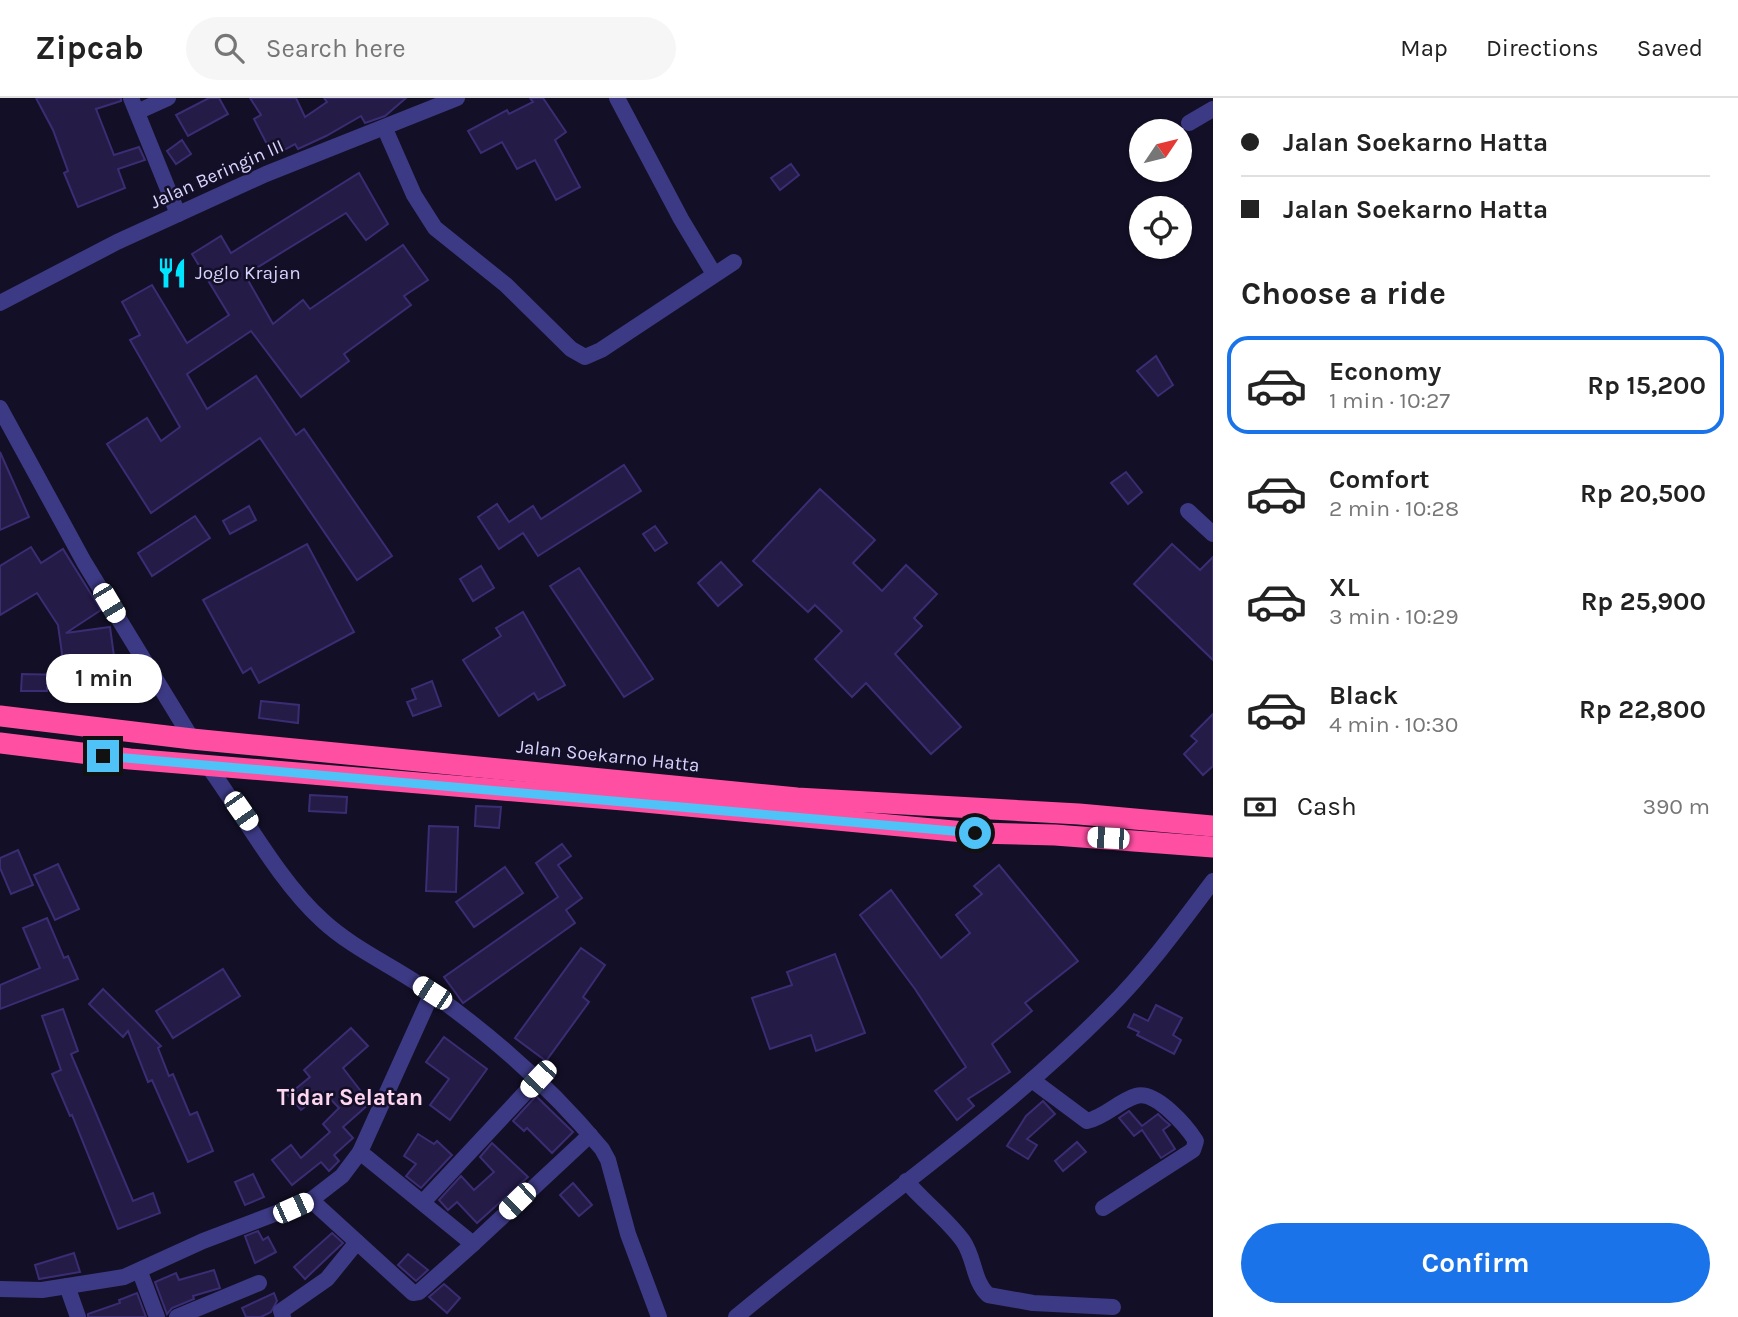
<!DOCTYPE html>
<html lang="en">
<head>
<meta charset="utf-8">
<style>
	:root { --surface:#fff; --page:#f6f6f6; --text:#222; --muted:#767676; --line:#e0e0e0; --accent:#1a73e8 }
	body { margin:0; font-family:Karla,sans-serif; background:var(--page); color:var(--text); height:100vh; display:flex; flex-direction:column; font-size:26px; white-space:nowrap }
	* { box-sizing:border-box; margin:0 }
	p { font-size:23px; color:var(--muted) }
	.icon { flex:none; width:38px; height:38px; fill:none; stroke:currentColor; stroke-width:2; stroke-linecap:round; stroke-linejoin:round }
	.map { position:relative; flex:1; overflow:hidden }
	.sheet { display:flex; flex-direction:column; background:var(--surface); width:525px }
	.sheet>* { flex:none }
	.top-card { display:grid; align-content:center; height:154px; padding:0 28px; background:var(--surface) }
	.needle { width:46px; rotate:55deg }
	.buttons { position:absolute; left:1129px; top:21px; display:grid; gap:14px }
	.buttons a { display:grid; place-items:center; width:63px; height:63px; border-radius:50%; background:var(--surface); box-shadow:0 2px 5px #0004; font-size:35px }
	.end { position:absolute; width:32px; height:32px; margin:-16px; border:9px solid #4fc3f7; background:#111; box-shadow:0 0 0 4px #111 }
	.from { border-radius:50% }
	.bubble { position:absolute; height:49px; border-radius:24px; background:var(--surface); box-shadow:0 2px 5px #0004; font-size:23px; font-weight:700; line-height:49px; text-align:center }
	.car { position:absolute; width:21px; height:42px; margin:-21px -10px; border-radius:9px; box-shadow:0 0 5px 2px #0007; background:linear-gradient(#fff 24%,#345 0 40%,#fff 0 76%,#345 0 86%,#fff 0) }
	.top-card b { display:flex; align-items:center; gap:24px; height:66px; font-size:26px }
	.top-card b+b { border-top:2px solid var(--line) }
	.top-card i { width:18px; height:18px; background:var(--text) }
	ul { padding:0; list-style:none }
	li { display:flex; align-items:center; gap:21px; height:98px; margin:0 14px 10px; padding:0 14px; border:4px solid transparent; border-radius:21px }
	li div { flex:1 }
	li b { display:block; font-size:26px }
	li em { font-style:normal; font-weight:700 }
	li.on { border-color:var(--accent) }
	li>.icon { width:63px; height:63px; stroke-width:1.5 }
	h2 { padding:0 28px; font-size:32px; line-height:84px }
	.pay { display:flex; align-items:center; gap:18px; height:77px; padding:0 28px; font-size:26px }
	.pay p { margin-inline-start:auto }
	.action { display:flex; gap:14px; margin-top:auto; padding:14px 28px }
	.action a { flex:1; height:80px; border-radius:42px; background:var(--accent); color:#fff; font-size:28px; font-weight:700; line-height:80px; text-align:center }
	header { display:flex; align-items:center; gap:42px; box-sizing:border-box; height:98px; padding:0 35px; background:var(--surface); border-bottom:2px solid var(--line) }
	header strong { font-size:33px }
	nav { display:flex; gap:38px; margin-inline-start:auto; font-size:24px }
	.search { width:490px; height:63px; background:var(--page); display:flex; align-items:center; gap:18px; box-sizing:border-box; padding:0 24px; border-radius:38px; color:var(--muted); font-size:26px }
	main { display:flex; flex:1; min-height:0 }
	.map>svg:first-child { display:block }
	.building { fill:#241b47; stroke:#3b2d73; stroke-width:2 }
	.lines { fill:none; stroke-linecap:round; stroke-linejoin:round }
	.minor { stroke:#3d3a85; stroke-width:16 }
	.highway { stroke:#ff4fa3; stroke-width:21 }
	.route { stroke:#4fc3f7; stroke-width:9 }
	.labels { text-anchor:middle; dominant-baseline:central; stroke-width:5; stroke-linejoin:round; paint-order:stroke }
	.street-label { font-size:19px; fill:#d9d4ff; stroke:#130f26 }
	.poi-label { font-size:19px; fill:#d9d4ff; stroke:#130f26; text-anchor:start }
	.quarter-label { font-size:23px; font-weight:bold; fill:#ffd6f0; stroke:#130f26 }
</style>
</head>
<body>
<header>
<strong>Zipcab</strong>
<div class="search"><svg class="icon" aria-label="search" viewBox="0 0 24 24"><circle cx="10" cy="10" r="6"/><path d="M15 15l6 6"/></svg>Search here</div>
<nav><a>Map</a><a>Directions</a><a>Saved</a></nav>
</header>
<main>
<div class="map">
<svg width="1213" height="1219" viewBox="0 0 1213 1219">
	<rect width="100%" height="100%" fill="#130f26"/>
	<g class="building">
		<polygon points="36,0 121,0 121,3 96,11 114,57 139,49 145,62 118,71 125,90 78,109 64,75 68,73 53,32"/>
		<polygon points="209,0 219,0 228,16 188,38 176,17"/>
		<polygon points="250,0 296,0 305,19 327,4 324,0 406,0 385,18 365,25 361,18 326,38 298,51 295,46 273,58 254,21 261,17"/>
		<polygon points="530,0 543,0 566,34 555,42 580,89 556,102 535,62 517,71 502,44 481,55 468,33 507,12 509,16 533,4"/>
		<polygon points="182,42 191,56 176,66 167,53"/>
		<polygon points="791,66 799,77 780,92 771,80"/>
		<polygon points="359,75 388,126 366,142 346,115 245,177 273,226 303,202 310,211 403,147 428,182 404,198 411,207 344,256 349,263 301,299 251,233 187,276 207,311 256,278 296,337 304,331 392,458 357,482 260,340 151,415 107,346 147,320 161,343 180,329 130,242 140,237 122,204 152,187 187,245 229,217 192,156 221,138 231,155"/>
		<polygon points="1156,258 1173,287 1158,298 1137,273"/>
		<polygon points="0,354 29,419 0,432"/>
		<polygon points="624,367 641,393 538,458 523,435 499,451 478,419 497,406 509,424 533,408 541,421"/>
		<polygon points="1126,374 1142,394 1128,406 1111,385"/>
		<polygon points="820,391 875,442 853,465 882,493 906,467 937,496 914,520 922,528 895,556 961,629 931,656 866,585 852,599 815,561 842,533 815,507 808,514 753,463"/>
		<polygon points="249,408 256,422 230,436 223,423"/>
		<polygon points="195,418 210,440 152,478 138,455"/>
		<polygon points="655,428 667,445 655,453 643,436"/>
		<polygon points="307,446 354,534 259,585 251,570 243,575 203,502"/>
		<polygon points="1172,446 1200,472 1213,459 1213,562 1134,486"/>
		<polygon points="31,449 41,465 63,451 101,512 66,535 110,529 117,580 47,589 47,593 21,593 22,576 65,577 58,527 37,495 0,517 0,468"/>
		<polygon points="721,464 742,487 718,508 698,485"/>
		<polygon points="481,468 494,490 473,503 460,481"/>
		<polygon points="579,470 653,581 624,599 550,488"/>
		<polygon points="523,514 565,587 538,602 534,595 499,618 463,562 501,538 496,530"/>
		<polygon points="432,583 441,608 413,618 407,604 416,601 412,591"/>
		<polygon points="261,603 299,607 298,625 259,620"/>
		<polygon points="1213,616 1213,668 1203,677 1184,656 1197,643 1191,638"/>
		<polygon points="310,697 347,699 346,715 309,713"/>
		<polygon points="476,708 501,709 499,730 475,728"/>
		<polygon points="429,728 458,729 456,794 426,793"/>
		<polygon points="562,746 571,758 558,767 582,800 566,812 575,825 463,905 444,879 558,799 536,765"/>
		<polygon points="18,752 33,787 11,796 0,770 0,760"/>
		<polygon points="58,766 79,811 55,822 34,777"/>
		<polygon points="999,767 1078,863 1025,905 1032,913 992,946 1010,974 968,1001 974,1008 957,1022 935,993 966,969 915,891 860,817 891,792 941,860 970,835 956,817 982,796 974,788"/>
		<polygon points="505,769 523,795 474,829 456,804"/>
		<polygon points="47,820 64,860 68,858 78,881 0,911 0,887 40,870 23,830"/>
		<polygon points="581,850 605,867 583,899 589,904 546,963 515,940"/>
		<polygon points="835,856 865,935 816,953 811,937 770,951 752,900 792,887 787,874"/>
		<polygon points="223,871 240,898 173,940 156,913"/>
		<polygon points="103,891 161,948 158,950 169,978 173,976 190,1017 197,1014 213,1053 188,1064 152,982 148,984 128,933 123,939 89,906"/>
		<polygon points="1156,907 1182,920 1173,937 1181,942 1174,956 1137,937 1139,934 1128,929 1134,916 1148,923"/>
		<polygon points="63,911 78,953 71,956 133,1103 153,1095 160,1115 118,1131 72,1017 70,1018 52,976 61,972 42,918"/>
		<polygon points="351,930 368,948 343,970 370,1005 343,1029 353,1040 334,1057 339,1063 329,1073 321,1064 292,1087 272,1062 291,1047 301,1060 330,1034 323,1026 339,1010 324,994 301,1012 288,997 310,979 304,972"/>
		<polygon points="444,939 487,971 450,1022 430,1007 449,981 426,964"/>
		<polygon points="536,998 573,1034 552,1055 527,1030 524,1033 513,1023"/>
		<polygon points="1043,1003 1055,1016 1027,1041 1037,1047 1028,1061 1007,1048 1026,1018"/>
		<polygon points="1129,1013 1142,1028 1158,1016 1163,1021 1170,1027 1163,1032 1175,1051 1161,1060 1142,1032 1134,1038 1119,1020"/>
		<polygon points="418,1036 434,1046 437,1043 452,1057 421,1090 406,1078 416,1066 404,1058"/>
		<polygon points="1077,1044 1086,1054 1063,1073 1055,1063"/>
		<polygon points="492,1045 528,1079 477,1125 457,1104 448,1112 439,1102 461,1078 474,1092 494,1074 480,1059"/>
		<polygon points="253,1076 264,1099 245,1107 235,1084"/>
		<polygon points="573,1085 592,1107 579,1118 560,1097"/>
		<polygon points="258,1133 263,1142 268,1139 276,1154 255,1165 245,1138"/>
		<polygon points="332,1135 343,1145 305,1181 294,1169"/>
		<polygon points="74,1155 80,1174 39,1181 35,1167"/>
		<polygon points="408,1156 428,1172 416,1183 398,1167"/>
		<polygon points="214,1172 220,1190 193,1198 194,1201 172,1210 167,1216 155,1184 176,1175 179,1182"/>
		<polygon points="444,1186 460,1200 447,1215 429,1199"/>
		<polygon points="137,1195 146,1219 88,1219 88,1216 120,1205 119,1202"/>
		<polygon points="274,1195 277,1203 271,1214 261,1219 246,1219 242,1210"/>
	</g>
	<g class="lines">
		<g class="minor">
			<polyline points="131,0 178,116"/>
			<polyline points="617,0 681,121 714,176"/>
			<polyline points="137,14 168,0"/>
			<polyline points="1189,25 1213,11"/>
			<polyline points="385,31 414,97 435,130 506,187 571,251 585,259 601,252 734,164"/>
			<polyline points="0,205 117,144 266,76 457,0"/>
			<polyline points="0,310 84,464 192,641"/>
			<polyline points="1188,413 1213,436"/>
			<path d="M208,668C243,716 279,783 322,822C354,852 398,870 433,896C496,941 552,991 602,1051L608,1062L628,1136L659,1219"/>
			<path d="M1032,982L1087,1023C1105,1019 1119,1003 1136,998C1156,992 1187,1029 1196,1043L1193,1052L1103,1110"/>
			<polyline points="360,1054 473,1146 590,1037"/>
			<path d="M906,1083C924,1104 947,1121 963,1143C975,1160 973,1183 988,1197L1033,1205L1113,1209"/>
			<polyline points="311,1102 413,1195 419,1194 473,1146"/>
			<polyline points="423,1104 538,981"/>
			<polyline points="140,1174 157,1219"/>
			<polyline points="67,1188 78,1219"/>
			<polyline points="0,1191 42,1192 124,1179 203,1143 311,1102 342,1078 360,1054 432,895"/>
			<polyline points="177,1219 259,1185"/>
			<polyline points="283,1219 281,1213 327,1181 357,1144"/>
			<path d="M736,1219C859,1116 995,1025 1108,911C1147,872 1180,827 1213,783"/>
		</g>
		<g class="highway">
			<polyline points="0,618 192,641 797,700 1079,716 1213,728"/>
			<polyline points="0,645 130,661 623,702 975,735 1055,737 1213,749"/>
		</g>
	</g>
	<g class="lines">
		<polyline class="route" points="103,658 975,735"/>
	</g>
	<defs>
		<g id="restaurant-bare" transform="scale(2.415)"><path d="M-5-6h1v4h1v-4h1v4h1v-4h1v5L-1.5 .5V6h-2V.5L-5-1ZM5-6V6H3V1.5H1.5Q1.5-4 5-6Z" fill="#00e5ff" stroke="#130f26" stroke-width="2.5" paint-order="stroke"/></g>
	</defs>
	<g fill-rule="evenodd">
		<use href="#restaurant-bare" x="172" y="175"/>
	</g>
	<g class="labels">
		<g class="street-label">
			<text transform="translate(217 76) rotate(-24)">Jalan Beringin III</text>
			<text transform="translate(608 658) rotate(6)">Jalan Soekarno Hatta</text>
		</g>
		<g class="poi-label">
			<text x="195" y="175">Joglo Krajan</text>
		</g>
		<g class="quarter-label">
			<text x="350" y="999">Tidar Selatan</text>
		</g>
	</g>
</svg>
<div class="buttons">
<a><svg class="needle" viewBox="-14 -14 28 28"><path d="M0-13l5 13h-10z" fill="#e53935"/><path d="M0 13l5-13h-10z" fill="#767676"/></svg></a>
<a><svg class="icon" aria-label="locate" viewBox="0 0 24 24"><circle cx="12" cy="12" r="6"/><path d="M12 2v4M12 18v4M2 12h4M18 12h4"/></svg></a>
</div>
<i class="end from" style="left:975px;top:735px"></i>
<i class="end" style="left:103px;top:658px"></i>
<div class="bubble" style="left:46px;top:556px;width:116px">1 min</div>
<i class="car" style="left:109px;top:505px;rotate:149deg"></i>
<i class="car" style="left:241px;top:713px;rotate:145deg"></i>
<i class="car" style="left:1108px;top:740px;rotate:274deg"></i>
<i class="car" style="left:432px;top:895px;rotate:303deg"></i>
<i class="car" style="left:538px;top:981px;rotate:223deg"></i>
<i class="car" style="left:517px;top:1103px;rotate:226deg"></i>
<i class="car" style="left:293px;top:1110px;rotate:66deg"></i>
</div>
<section class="sheet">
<div class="top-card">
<b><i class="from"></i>Jalan Soekarno Hatta</b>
<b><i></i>Jalan Soekarno Hatta</b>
</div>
<h2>Choose a ride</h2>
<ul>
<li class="on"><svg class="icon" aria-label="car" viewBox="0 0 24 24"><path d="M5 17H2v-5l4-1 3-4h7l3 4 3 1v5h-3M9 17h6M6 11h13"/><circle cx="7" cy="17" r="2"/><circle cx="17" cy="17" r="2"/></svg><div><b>Economy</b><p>1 min · 10:27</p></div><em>Rp 15,200</em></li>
<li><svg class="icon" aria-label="car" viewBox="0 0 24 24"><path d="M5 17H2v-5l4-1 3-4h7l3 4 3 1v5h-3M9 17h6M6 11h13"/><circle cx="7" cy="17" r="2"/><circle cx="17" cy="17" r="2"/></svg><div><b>Comfort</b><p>2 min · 10:28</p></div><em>Rp 20,500</em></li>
<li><svg class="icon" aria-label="car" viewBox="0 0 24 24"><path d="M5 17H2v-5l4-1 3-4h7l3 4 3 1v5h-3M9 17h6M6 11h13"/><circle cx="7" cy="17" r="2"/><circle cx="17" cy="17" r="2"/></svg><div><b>XL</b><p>3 min · 10:29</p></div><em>Rp 25,900</em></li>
<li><svg class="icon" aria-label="car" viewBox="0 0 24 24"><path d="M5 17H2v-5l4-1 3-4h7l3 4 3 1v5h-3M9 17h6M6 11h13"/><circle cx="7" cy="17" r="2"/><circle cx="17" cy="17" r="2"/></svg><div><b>Black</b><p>4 min · 10:30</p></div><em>Rp 22,800</em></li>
</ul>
<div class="pay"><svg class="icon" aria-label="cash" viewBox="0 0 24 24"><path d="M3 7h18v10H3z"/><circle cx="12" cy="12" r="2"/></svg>Cash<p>390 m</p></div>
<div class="action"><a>Confirm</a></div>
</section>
</main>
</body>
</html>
